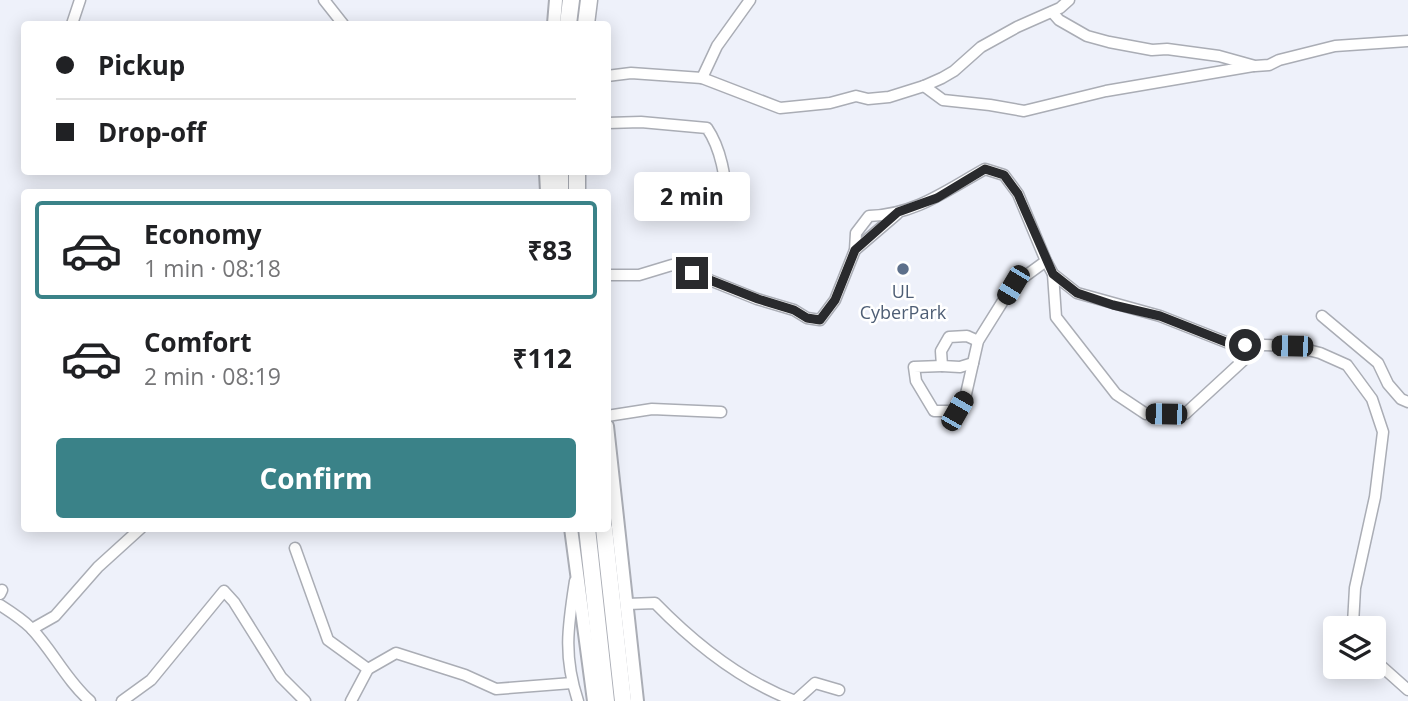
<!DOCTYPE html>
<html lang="en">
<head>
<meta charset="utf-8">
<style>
	:root { --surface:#fff; --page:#f6f6f6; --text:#202124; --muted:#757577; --line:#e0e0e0; --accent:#3a8288 }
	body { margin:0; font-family:"Open Sans",sans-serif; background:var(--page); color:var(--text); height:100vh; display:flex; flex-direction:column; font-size:26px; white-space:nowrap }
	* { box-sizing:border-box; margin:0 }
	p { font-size:23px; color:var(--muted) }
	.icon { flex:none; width:38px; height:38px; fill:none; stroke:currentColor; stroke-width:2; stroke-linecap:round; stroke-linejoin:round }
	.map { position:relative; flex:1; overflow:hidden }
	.details { position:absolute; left:21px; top:189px; width:590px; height:343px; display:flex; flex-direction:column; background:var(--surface); border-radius:7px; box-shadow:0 4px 18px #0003 }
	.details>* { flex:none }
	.top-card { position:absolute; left:21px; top:21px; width:590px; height:154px; border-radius:7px; box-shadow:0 4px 18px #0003; display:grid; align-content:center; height:154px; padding:0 35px; background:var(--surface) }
	.buttons { position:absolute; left:1323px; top:616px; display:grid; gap:14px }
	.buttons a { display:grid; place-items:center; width:63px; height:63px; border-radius:7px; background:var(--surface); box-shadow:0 4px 18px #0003; font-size:35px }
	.end { position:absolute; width:32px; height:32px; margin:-16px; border:9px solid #292a2d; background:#fff; box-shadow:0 0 0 4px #fff }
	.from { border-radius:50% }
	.bubble { position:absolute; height:49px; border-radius:7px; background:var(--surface); box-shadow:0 4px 18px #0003; font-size:23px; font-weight:700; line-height:49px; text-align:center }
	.car { position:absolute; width:21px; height:42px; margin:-21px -10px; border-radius:9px; box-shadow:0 0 5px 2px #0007; background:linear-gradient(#222 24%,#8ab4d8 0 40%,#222 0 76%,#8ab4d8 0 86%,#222 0) }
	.top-card b { display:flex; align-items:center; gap:24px; height:66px; font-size:26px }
	.top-card b+b { border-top:2px solid var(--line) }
	.top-card i { width:18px; height:18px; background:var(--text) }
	ul { padding:12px 0 0; list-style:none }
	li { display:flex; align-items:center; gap:21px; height:98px; margin:0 14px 10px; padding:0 21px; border:4px solid transparent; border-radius:7px }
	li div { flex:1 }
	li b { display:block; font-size:26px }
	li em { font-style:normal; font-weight:700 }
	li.selected { border-color:var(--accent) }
	li>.icon { width:63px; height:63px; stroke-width:1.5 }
	.primary-button { display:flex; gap:14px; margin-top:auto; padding:14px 35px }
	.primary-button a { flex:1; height:80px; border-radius:7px; background:var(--accent); color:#fff; font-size:28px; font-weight:700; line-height:80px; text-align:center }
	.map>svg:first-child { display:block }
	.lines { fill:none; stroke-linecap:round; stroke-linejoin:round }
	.minor-casing { stroke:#aaadb5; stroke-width:13 }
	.tertiary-casing { stroke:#aaadb5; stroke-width:16 }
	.trunk-casing { stroke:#aaadb5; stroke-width:19 }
	.minor { stroke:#fff; stroke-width:10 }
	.tertiary { stroke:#fff; stroke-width:12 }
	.trunk { stroke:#fff; stroke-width:16 }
	.route { stroke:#292a2d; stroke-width:9 }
	.service-dot { fill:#5c6f8a; stroke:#fff; stroke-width:2.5 }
	.labels { text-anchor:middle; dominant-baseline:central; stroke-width:5; stroke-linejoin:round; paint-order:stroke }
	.service-label { font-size:18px; fill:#4e5e75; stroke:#fff }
</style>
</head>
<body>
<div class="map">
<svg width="1408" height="701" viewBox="0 0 1408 701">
	<rect width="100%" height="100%" fill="#eef1fa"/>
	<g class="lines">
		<g class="minor-casing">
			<g id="minor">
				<polyline points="324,0 343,24"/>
				<polyline points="1052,12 1059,20 1087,36 1109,42 1152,50 1167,49 1219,56 1255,66 1269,65 1279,60 1335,46 1408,41"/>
				<polyline points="72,24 80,0"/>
				<polyline points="607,76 631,73 702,78 780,108 830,103 856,96 868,99 889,97 924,86 942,78 954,71 981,47 1017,27 1060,8 1069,0"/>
				<polyline points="702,78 717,46 750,0"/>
				<polyline points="924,86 943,100 990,105 1024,111 1106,91 1253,66"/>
				<path d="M607,123L641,122L707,128C722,150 725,178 728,204L742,211"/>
				<polyline points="855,250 897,214"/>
				<polyline points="1046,261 1053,274 1077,293 1160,316 1231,344 1292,346 1320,353 1347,365 1372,399 1383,432 1375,497 1355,588 1353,624 1355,628"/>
				<polyline points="1053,274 1056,317 1116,394 1146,414 1185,414 1260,345"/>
				<path d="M607,275H639L672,265L757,299L794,310L807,318L820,320L835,300L855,250L856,233L869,216C915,215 947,190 985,169L1004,175L1018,194L1046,261L1013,285L978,341L966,394L957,411H934L916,381L914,367L942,366"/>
				<polyline points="1322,316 1378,363 1388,384 1401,399 1408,402"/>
				<polyline points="973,363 960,367 942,366 941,351 949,337 967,336 978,341"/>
				<polyline points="607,416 652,409 721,412"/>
				<polyline points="295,548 328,640 368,669"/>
				<path d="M575,581C568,626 563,656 578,701"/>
				<polyline points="0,594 2,590"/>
				<path d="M627,604L655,603C695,644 741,681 795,701L815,683L839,690"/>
				<path d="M0,605C11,612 22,619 31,628C53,651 66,680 90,701"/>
				<polyline points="32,629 55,616 98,567 141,528"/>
				<polyline points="1374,656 1380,665 1408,690"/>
				<polyline points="122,701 151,680 224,591 234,602 281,677 305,701"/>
				<polyline points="351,701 368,669 396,653 465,675 496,689 572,683"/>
			</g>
		</g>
		<g class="tertiary-casing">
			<g id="tertiary">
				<polyline points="554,24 556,0"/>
				<polyline points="546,172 547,192"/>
				<polyline points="607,426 637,701"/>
				<polyline points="571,528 594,701"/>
			</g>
		</g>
		<g class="trunk-casing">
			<g id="trunk">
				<polyline points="568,24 571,0"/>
				<polyline points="586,24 589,0"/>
				<polyline points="560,192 560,172"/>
				<polyline points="577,192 577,172"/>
				<polyline points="587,528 606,701"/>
				<polyline points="604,528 623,701"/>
			</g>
		</g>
		<use href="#minor" class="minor"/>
		<use href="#tertiary" class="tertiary"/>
		<use href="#trunk" class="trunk"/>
	</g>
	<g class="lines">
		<polyline class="route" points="692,273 758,299 794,310 807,318 820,320 835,300 855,250 898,212 937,198 985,169 1004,175 1018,194 1053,274 1077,293 1113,305 1160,316 1231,344 1245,345"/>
	</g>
	<circle class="service-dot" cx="903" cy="269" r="7"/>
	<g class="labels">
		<g class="service-label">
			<text x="903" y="291">UL<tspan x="903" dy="21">CyberPark</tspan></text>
		</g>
	</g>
</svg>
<div class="buttons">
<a><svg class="icon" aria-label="layers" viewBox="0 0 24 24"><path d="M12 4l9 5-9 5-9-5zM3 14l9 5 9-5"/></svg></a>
</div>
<i class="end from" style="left:1245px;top:345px"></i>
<i class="end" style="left:692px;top:273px"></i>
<div class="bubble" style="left:634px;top:172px;width:116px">2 min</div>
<i class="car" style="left:1013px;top:285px;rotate:211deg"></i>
<i class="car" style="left:1292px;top:346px;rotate:271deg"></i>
<i class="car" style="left:957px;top:411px;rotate:30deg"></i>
<i class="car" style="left:1166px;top:414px;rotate:271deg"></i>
<div class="top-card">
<b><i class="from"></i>Pickup</b>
<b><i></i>Drop-off</b>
</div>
<section class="details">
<ul>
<li class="selected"><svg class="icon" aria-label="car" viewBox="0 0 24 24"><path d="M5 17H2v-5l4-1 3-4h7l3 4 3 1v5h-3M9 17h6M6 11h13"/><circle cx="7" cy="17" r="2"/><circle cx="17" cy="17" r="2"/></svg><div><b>Economy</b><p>1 min · 08:18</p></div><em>₹83</em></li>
<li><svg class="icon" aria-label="car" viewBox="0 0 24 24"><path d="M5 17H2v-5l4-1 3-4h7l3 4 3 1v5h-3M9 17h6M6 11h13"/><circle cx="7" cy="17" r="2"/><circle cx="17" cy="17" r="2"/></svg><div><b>Comfort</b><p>2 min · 08:19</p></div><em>₹112</em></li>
</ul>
<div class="primary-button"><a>Confirm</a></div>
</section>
</div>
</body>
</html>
